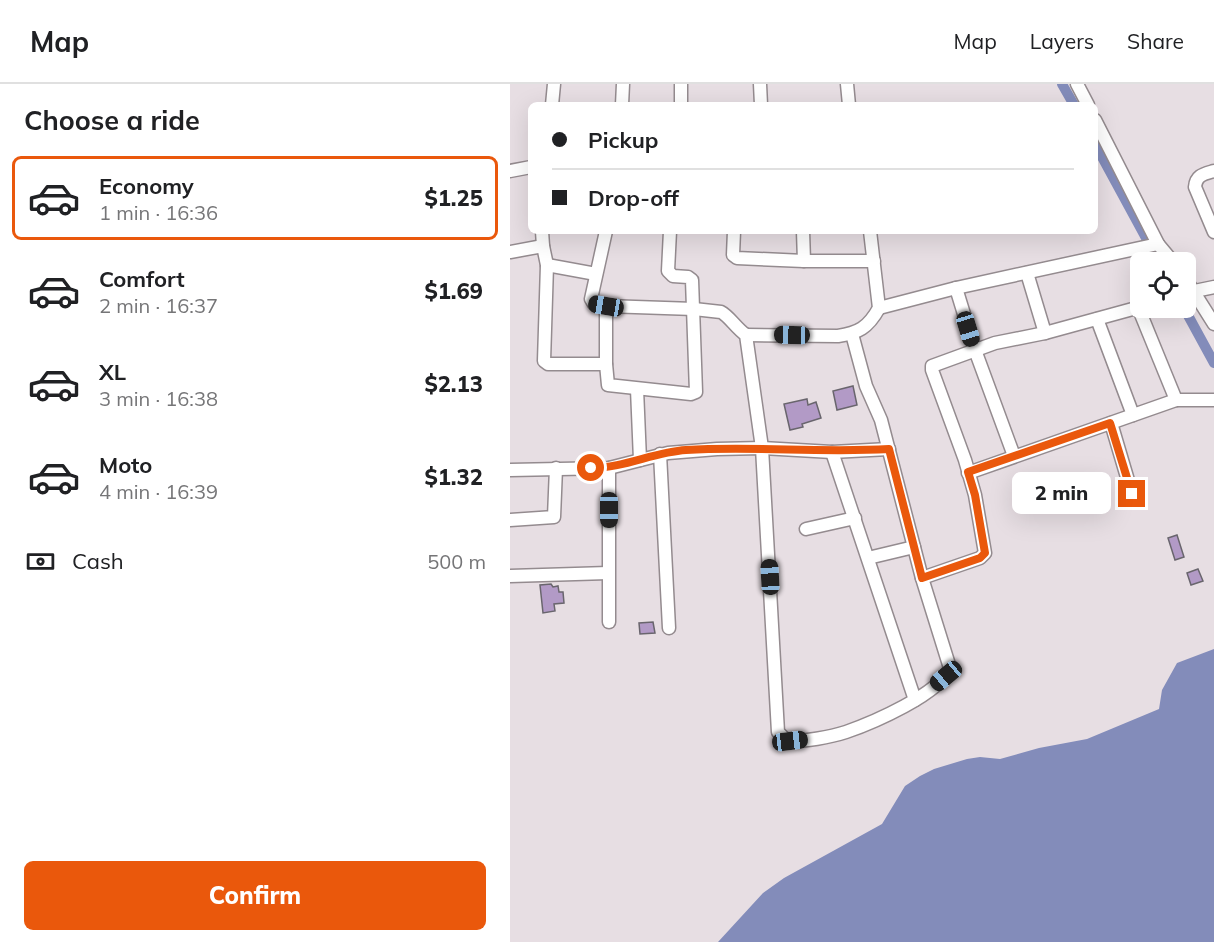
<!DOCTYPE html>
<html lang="en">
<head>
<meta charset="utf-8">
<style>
	:root { --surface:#fff; --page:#f2f2f2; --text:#202124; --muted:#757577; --line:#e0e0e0; --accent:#ea580c }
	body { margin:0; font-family:Mulish,sans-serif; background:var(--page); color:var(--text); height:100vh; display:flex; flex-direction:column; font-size:22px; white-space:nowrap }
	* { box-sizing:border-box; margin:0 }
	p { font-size:20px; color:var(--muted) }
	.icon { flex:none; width:33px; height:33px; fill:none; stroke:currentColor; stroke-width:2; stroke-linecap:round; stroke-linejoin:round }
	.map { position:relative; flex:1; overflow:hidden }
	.sheet { display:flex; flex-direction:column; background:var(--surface); width:510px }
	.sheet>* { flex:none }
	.guide { position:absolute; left:18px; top:18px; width:570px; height:132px; border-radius:9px; box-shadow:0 6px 24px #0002; display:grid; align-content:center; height:132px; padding:0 24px; background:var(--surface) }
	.buttons { position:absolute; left:620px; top:168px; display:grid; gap:12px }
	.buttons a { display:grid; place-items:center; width:66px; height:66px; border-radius:9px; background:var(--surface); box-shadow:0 6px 24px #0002; font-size:30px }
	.end { position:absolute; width:27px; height:27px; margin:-14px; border:8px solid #ea580c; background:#fff; box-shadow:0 0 0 3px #fff }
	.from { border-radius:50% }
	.bubble { position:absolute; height:42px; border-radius:9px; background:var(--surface); box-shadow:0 6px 24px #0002; font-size:20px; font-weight:800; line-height:42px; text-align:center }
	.car { position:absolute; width:18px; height:36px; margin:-18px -9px; border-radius:8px; box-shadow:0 0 4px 2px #0007; background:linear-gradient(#222 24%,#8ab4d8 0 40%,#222 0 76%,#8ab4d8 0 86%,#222 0) }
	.guide b { display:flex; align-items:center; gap:21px; height:57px; font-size:22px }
	.guide b+b { border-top:2px solid var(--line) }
	.guide i { width:15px; height:15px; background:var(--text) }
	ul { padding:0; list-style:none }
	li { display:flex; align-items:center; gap:18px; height:84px; margin:0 12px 9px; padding:0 12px; border:3px solid transparent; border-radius:9px }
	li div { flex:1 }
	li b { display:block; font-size:22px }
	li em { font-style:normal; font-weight:800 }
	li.on { border-color:var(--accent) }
	li>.icon { width:54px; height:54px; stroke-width:1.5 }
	h2 { padding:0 24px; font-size:27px; line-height:72px }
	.pay { display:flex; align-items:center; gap:15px; height:66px; padding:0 24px; font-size:22px }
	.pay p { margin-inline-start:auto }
	.cta { display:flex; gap:12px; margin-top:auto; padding:12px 24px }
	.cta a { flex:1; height:69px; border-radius:9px; background:var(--accent); color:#fff; font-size:24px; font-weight:800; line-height:69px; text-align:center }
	header { display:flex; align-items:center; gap:36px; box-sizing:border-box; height:84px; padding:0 30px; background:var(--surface); border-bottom:2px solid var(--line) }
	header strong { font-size:28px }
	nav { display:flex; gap:33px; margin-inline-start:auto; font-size:21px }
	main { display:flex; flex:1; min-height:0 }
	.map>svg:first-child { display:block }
	.water { fill:#838cba }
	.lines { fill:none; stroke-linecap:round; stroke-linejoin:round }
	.canal { stroke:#838cba; stroke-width:10 }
	.building { fill:#b29ac6; stroke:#69656d; stroke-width:1.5 }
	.street-casing { stroke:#948b8f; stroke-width:15 }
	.street { stroke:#fff; stroke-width:12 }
	.route { stroke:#ea580c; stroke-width:8 }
</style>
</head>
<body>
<header>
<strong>Map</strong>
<nav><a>Map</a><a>Layers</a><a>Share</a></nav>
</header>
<main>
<section class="sheet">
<h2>Choose a ride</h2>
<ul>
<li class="on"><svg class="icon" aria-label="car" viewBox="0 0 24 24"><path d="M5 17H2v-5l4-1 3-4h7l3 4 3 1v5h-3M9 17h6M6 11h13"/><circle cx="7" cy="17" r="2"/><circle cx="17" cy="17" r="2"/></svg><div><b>Economy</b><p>1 min · 16:36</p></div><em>$1.25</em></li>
<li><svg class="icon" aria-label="car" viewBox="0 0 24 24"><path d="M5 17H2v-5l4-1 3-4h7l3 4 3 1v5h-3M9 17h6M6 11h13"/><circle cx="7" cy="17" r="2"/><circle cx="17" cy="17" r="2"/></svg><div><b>Comfort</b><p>2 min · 16:37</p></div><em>$1.69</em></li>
<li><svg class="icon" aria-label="car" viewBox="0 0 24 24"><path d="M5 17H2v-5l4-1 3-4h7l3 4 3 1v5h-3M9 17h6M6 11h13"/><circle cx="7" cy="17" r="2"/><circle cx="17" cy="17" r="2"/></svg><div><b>XL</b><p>3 min · 16:38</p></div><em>$2.13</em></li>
<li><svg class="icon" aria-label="car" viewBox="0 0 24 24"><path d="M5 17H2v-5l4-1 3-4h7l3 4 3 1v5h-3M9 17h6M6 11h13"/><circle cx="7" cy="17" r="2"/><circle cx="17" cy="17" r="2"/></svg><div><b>Moto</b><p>4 min · 16:39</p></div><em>$1.32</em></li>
</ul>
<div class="pay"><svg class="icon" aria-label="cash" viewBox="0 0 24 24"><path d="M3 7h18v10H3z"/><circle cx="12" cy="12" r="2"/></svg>Cash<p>500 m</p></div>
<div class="cta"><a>Confirm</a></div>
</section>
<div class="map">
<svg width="704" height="858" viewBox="0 0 704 858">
	<rect width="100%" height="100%" fill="#e7dee3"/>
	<polygon class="water" points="704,565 704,858 208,858 253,809 274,794 372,740 395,702 410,692 424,685 457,675 470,673 490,675 529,664 577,655 649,625 652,606 667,579"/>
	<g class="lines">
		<g class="canal">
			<polyline points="552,0 564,21"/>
			<polyline points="585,60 649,178"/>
			<polyline points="674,224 704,279"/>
		</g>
	</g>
	<g class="building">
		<polygon points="343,302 347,321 327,326 323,307"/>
		<polygon points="297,315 298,321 306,318 311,334 292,340 293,343 280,346 274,320"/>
		<polygon points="667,451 674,473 665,476 658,454"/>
		<polygon points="688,485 693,497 681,501 677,489"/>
		<polygon points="41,500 43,503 48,502 49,508 53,508 54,519 44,520 45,527 33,529 30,501"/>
		<polygon points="143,538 145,549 130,550 129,539"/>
	</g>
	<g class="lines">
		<g class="street-casing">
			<g id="street">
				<polyline points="250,0 251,21"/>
				<polyline points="337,0 339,21"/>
				<polyline points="567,0 578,21"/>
				<polyline points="42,21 44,0"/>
				<polyline points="112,21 113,0"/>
				<polyline points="171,21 171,0"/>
				<polyline points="585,36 648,160"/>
				<polyline points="0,87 21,83"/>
				<path d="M704,87C694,90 686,91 685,103L704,148"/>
				<polyline points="32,147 33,162 37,181 34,277 38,280 96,280"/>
				<path d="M96,147L81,215L84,220L96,222L184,225L211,228C219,232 226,244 236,251L252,364L268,648L277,657C293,658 321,653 336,648C362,639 430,610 440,584L412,494L371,336L356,302L342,250"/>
				<polyline points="224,147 223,171 227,174 294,177 364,177"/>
				<polyline points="293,147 294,177"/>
				<polyline points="0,168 33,162"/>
				<polyline points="37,181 86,190"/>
				<polyline points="517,189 535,249"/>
				<polyline points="675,194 704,240"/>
				<polyline points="446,204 465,266 504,372"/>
				<polyline points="675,209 704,203"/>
				<polyline points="96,222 96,280 98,301 181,310 186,308 182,196 178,193 163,192 158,187 160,147"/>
				<polyline points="628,223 666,316"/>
				<polyline points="369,224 446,204 648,160 663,178"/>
				<polyline points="587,235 623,331"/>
				<path d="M236,251L328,252C348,249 358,244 369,224L360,147"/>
				<polyline points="127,305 130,376"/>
				<polyline points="601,339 622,410 622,416"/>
				<polyline points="322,368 405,616"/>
				<polyline points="150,370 159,544"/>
				<polyline points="0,386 99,384 158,369 207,365 252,364 322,368 379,365"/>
				<polyline points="458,389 666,316 704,316"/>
				<polyline points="0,436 44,433 46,384"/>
				<polyline points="296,445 345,434"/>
				<polyline points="358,474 404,463"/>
				<polyline points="0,492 98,489"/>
				<polyline points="412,494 470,474 475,469 465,411 455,376 422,286 422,282 485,259 535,249 630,223"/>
				<polyline points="99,538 99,384"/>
			</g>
		</g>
		<use href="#street" class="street"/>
	</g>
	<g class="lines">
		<path class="route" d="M81,384C114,384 144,368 176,366C244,362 311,369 379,365L412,494L470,474L475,469L465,411L458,388L600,339L622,410"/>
	</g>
</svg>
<div class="buttons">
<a><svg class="icon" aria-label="locate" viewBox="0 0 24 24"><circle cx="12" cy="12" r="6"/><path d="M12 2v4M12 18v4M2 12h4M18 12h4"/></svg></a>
</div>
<i class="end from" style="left:81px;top:384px"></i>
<i class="end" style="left:622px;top:410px"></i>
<div class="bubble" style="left:502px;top:388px;width:99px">2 min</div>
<i class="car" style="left:96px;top:222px;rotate:280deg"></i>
<i class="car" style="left:458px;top:245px;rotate:163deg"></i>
<i class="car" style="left:282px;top:251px;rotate:271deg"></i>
<i class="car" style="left:99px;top:426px;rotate:180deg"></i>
<i class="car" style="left:260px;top:493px;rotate:357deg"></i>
<i class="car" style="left:436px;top:592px;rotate:230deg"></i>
<i class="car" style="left:280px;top:657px;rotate:83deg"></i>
<div class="guide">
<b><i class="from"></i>Pickup</b>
<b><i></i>Drop-off</b>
</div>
</div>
</main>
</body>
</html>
